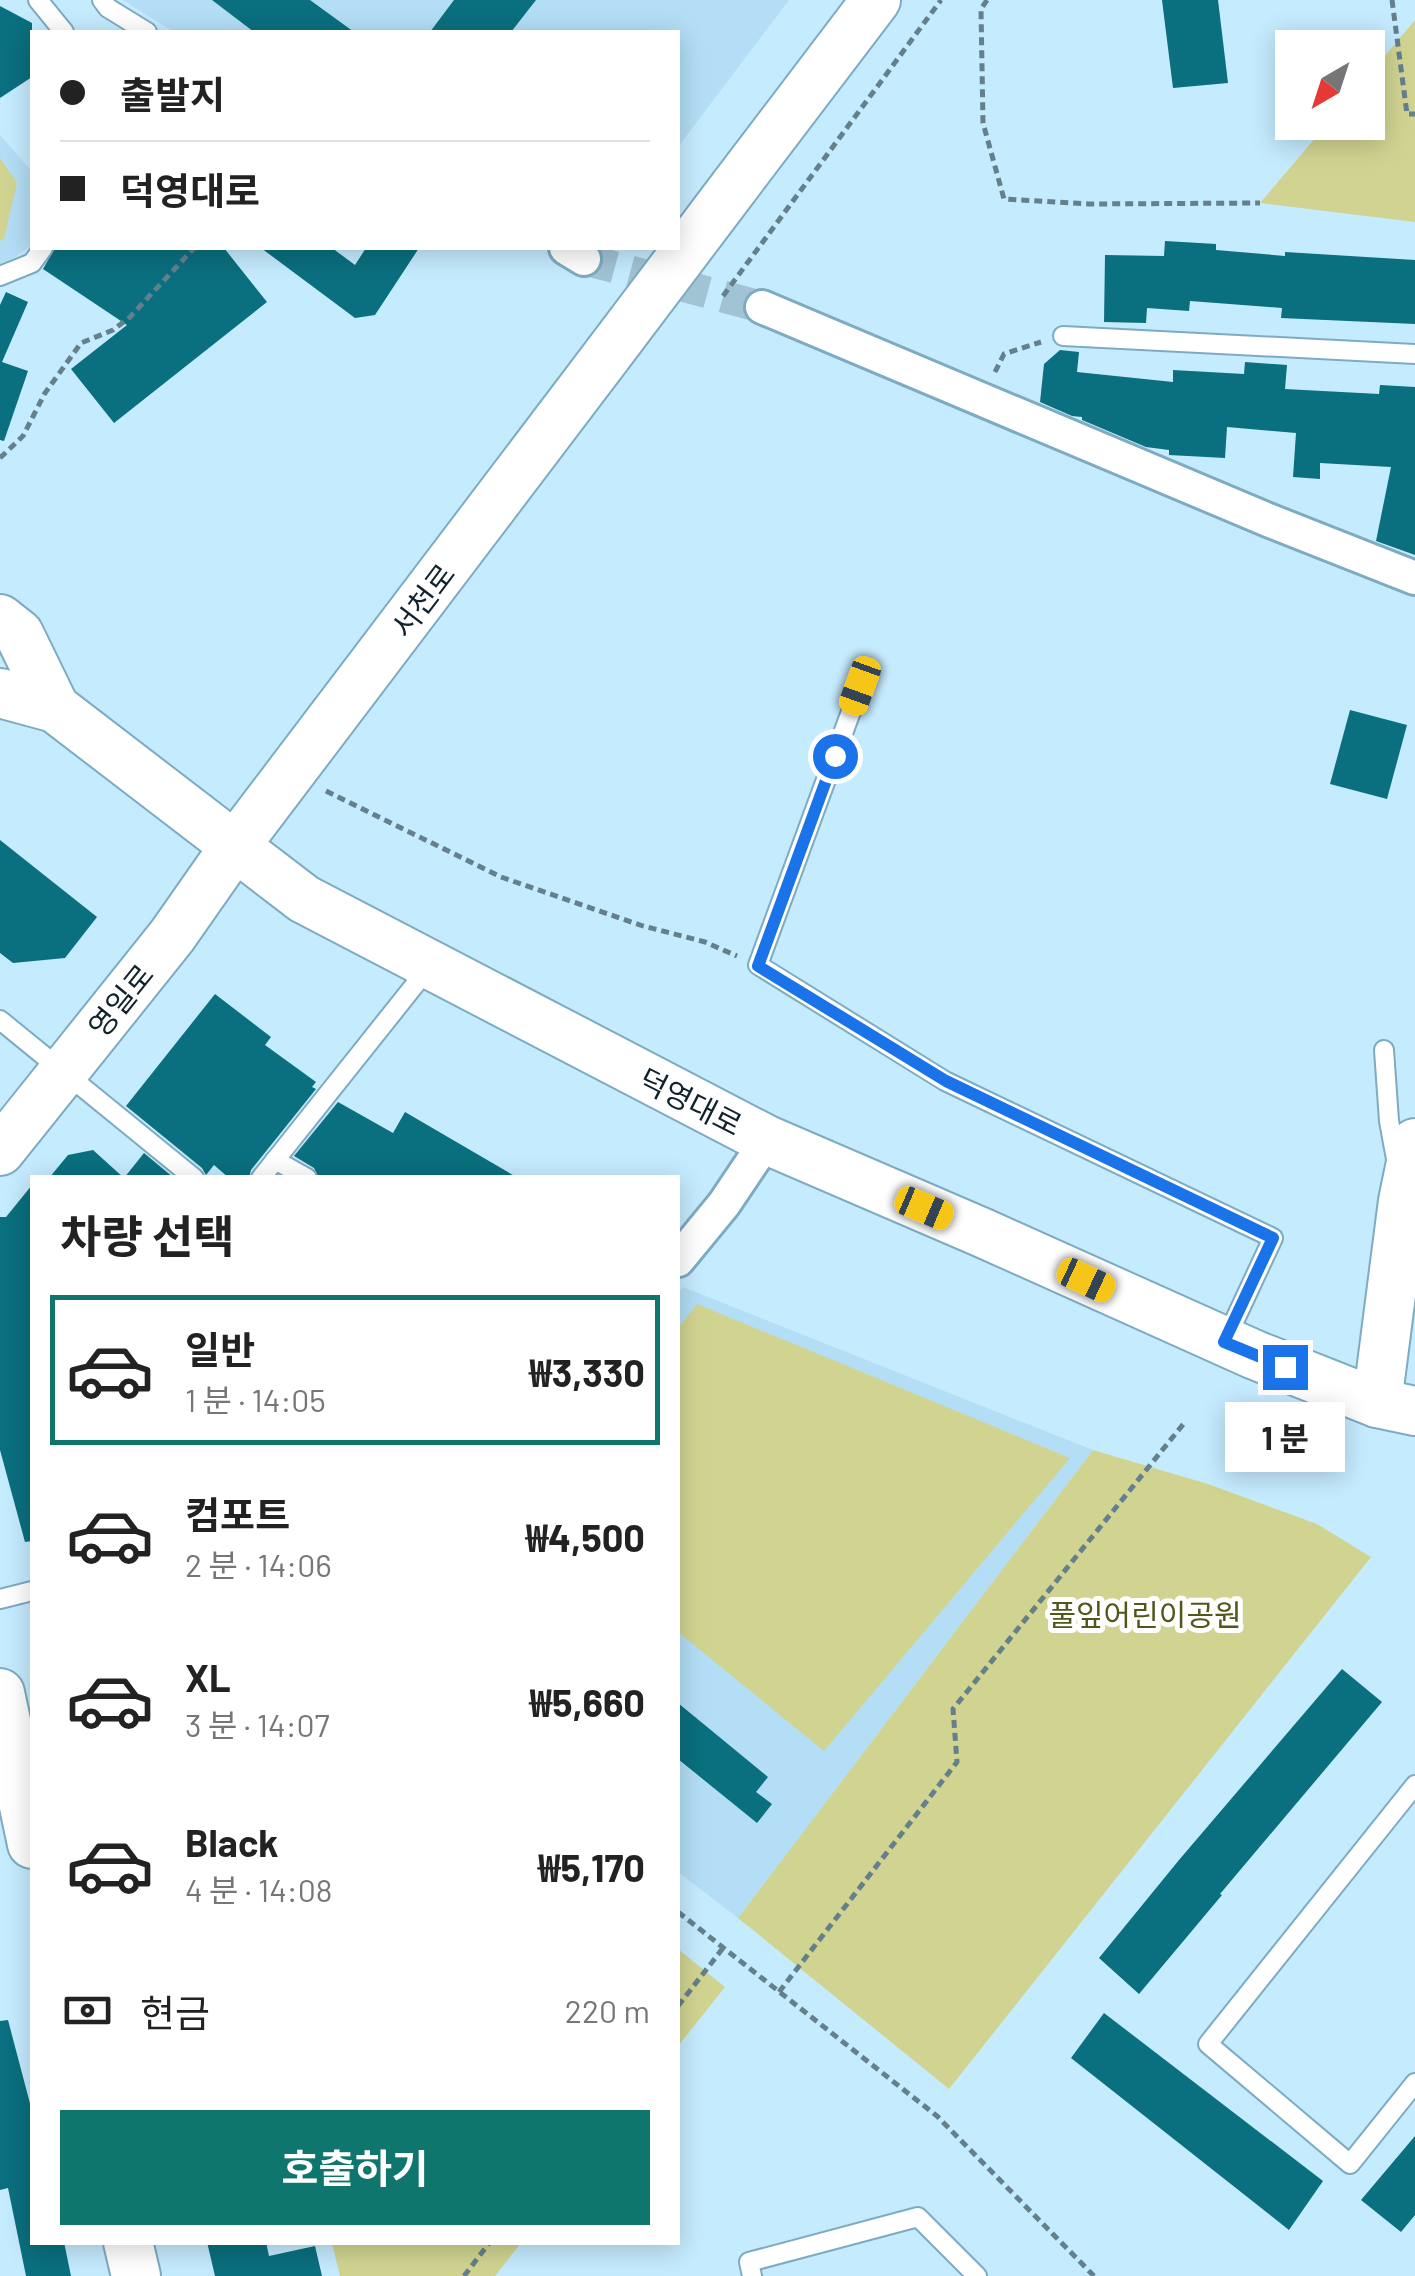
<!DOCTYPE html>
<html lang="ko">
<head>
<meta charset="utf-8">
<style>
	:root { --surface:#fff; --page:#f6f6f6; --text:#222; --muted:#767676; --line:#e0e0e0; --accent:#0f766e }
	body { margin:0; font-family:Barlow,"Noto Sans KR",sans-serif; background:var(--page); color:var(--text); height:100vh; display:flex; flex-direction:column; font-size:38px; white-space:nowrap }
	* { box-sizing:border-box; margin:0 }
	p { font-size:32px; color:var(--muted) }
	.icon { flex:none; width:55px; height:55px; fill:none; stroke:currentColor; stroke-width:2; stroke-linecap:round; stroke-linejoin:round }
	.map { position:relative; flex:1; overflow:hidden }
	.side { position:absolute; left:30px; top:1175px; width:650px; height:1070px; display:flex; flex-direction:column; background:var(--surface); border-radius:0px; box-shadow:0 5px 25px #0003 }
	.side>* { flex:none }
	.hud { position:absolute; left:30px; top:30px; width:650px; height:220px; border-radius:0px; box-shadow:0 5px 25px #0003; display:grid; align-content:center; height:220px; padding:0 30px; background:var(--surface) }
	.needle { width:65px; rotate:219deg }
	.buttons { position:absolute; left:1275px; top:30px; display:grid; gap:20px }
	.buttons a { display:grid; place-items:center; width:110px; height:110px; border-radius:0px; background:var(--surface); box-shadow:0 5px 25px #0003; font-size:50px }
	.end { position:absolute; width:45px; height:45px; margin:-22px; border:12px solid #1a73e8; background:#fff; box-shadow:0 0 0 5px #fff }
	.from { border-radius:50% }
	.bubble { position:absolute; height:70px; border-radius:0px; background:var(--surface); box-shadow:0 5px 25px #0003; font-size:32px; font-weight:700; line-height:70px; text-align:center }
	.car { position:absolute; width:30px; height:60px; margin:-30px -15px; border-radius:12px; box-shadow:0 0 8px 2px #0007; background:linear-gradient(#f5c518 24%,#345 0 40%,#f5c518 0 76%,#345 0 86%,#f5c518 0) }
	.hud b { display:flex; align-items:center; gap:35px; height:95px; font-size:38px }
	.hud b+b { border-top:2px solid var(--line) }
	.hud i { width:25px; height:25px; background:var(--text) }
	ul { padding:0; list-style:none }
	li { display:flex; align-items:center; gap:30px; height:150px; margin:0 20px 15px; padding:0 10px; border:5px solid transparent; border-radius:0px }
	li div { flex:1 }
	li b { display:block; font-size:38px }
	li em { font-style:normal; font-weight:700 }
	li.selected { border-color:var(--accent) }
	li>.icon { width:90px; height:90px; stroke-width:1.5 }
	h2 { padding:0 30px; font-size:45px; line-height:120px }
	.pay { display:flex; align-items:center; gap:25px; height:110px; padding:0 30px; font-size:38px }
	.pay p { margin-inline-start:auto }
	.action { display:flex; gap:20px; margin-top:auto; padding:20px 30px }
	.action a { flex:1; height:115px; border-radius:0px; background:var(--accent); color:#fff; font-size:40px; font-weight:700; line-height:115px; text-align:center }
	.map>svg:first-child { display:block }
	.built { fill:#b3def5 }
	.green { fill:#d1d491 }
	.building { fill:#0a6f7e }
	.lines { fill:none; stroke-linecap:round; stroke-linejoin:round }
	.street-tunnel { stroke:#a1c3d4; stroke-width:32; stroke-dasharray:32 16; stroke-linecap:butt }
	.lane-casing { stroke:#7eabc2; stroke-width:22 }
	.street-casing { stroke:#7eabc2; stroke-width:38 }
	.secondary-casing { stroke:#7eabc2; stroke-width:52 }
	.path { stroke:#64808d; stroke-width:5; stroke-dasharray:8 5; stroke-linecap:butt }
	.lane { stroke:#fff; stroke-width:18 }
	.street { stroke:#fff; stroke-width:32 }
	.secondary { stroke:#fff; stroke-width:48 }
	.secondary-bridge-casing { stroke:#7eabc2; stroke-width:52; stroke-linecap:butt }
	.secondary-bridge { stroke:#fff; stroke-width:48 }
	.route { stroke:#1a73e8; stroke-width:12 }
	.labels { text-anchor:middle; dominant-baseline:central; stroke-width:10; stroke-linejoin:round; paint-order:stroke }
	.street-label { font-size:30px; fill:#10222b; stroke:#fff }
	.park-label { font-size:30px; fill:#545619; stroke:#fff }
</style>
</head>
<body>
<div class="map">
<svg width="1415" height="2276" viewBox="0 0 1415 2276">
	<rect width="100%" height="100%" fill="#c5ebfe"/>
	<g class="built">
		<polygon points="123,0 789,0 678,147 678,32 174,32"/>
		<polygon points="0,135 32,172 32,245 0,268"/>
		<polygon points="683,1287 1093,1450 738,1918 678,1872 678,1294"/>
	</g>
	<g class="green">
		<polygon points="1415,20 1415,222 1260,203 1328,123 1368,122 1368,76"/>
		<polygon points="0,158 17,183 4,238 0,241"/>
		<polygon points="697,1304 1070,1458 824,1751 678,1632 678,1328"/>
		<polygon points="1093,1450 1208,1484 1317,1524 1371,1557 949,2089 738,1918"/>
		<polygon points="678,1949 725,1987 678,2046"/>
		<polygon points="332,2243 332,2242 521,2243 495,2276 340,2276"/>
	</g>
	<g class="building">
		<polygon points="212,0 310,0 354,32 254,32"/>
		<polygon points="454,0 536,0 511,32 430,32"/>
		<polygon points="1162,0 1218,0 1228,83 1173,88"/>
		<polygon points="0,6 32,23 32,77 0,98"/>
		<polygon points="1165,241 1216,244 1216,250 1285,256 1285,252 1415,260 1415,324 1281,318 1282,308 1190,301 1189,311 1147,308 1146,323 1104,322 1105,255 1164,256"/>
		<polygon points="55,248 224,248 267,302 114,423 71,369 127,325 43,269"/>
		<polygon points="261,248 332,248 355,265 366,248 419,248 375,315 355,318"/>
		<polygon points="6,292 28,302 2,362 28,371 4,441 0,440 0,305"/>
		<polygon points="1060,350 1079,352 1077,372 1173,382 1173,370 1244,374 1245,362 1287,365 1285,389 1379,394 1380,385 1415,387 1415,555 1376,541 1391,467 1320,463 1320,479 1293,477 1296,433 1227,427 1225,458 1169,455 1169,450 1146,447 1082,420 1082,417 1072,416 1040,402 1044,364"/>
		<polygon points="1350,710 1407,725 1387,799 1330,784"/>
		<polygon points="0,840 97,917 65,958 13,963 0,953"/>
		<polygon points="215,994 271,1037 265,1045 316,1082 312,1087 316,1089 251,1170 249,1178 229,1178 214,1165 206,1175 202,1168 126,1106"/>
		<polygon points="338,1102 393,1133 405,1112 518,1178 319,1178 314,1168 294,1156"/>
		<polygon points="93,1150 124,1178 49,1178 68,1155"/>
		<polygon points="144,1153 174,1178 124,1178"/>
		<polygon points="32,1185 32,1541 25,1542 0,1450 0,1217 6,1217"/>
		<polygon points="1342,1669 1382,1702 1220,1894 1222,1895 1139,1994 1099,1958 1179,1860"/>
		<polygon points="678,1703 768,1777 756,1792 772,1804 757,1823 678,1759"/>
		<polygon points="1104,2013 1323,2181 1289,2230 1071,2058"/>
		<polygon points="8,2020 32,2111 32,2242 64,2242 71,2276 26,2276 8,2188 0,2190 0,2021"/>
		<polygon points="1415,2136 1415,2215 1401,2232 1361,2200"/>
		<polygon points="207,2242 266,2242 269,2256 315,2246 322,2276 215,2276"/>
	</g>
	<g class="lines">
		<polyline class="street-tunnel" points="584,259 762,307"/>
		<g class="lane-casing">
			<g id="lane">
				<polyline points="38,0 64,32"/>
				<polyline points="102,0 108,8 147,32"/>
				<polyline points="0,276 32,263 43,248"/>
				<polyline points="1063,336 1415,354"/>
				<polyline points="860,687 758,965 945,1081 1273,1238 1225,1341"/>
				<polyline points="0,1020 194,1178"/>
				<polyline points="1384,1050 1389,1121 1396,1159"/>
				<polyline points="275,1160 307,1178"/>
				<polyline points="261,1178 429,967"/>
				<polyline points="0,1599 32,1591"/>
				<polyline points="1415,1785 1208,2044 1350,2164 1415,2083"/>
				<polyline points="752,2276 749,2262 918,2217 977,2276"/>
			</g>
		</g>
		<g class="street-casing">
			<g id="street">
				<polyline points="566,248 584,259"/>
				<polyline points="762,307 1268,520 1415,578"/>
				<polyline points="678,1260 724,1204 767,1140"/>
			</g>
		</g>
		<g class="secondary-casing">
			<g id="secondary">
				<polyline points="734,187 876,0"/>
				<polyline points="0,619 19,634 55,708"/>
				<polyline points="0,693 55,708 304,899 767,1140 983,1233 1255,1355 1377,1403 1415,1411"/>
				<polyline points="0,1151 172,936 235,846 608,354"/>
				<polyline points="1377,1403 1403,1201 1415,1143"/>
				<polyline points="0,1693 32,1844"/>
				<polyline points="128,2242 136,2276"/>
			</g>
		</g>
		<g class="path">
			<polyline points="987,0 981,9 983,123 1004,199 1089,204 1260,203"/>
			<polyline points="1392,0 1407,114 1415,114"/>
			<polyline points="723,296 941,0"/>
			<polyline points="995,372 1004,354 1041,342"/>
			<polyline points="0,458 23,436 45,393 81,343 113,330 130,317 194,248"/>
			<polyline points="326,791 501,877 643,926 705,942 737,956"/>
			<polyline points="678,1912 937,2116 1094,2276"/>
			<polyline points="779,1992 957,1762 953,1709 1185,1422"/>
			<polyline points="678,2006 723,1948"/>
			<polyline points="464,2276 490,2242"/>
		</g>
		<use href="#lane" class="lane"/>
		<use href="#street" class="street"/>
		<use href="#secondary" class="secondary"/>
		<g class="secondary-bridge-casing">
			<polyline id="secondary-bridge" points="608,354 734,187"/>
		</g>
		<use href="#secondary-bridge" class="secondary-bridge"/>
	</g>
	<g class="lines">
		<polyline class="route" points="835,756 758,966 946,1081 1273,1238 1224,1342 1285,1367"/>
	</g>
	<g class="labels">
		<g class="street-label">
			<text transform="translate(422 600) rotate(-53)">서천로</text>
			<text transform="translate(120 1000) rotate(-51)">영일로</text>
			<text transform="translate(691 1101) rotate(27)">덕영대로</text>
		</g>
		<g class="park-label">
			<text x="1145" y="1614">풀잎어린이공원</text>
		</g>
	</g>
</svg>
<div class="buttons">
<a><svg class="needle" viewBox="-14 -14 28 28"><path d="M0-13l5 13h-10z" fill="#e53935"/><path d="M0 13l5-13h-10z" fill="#767676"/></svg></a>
</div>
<i class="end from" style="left:835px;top:756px"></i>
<i class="end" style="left:1285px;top:1367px"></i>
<div class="bubble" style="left:1225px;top:1402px;width:120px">1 분</div>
<i class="car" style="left:860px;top:686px;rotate:200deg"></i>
<i class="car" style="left:924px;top:1208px;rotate:113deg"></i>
<i class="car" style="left:1086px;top:1280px;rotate:115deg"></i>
<div class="hud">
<b><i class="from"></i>출발지</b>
<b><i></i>덕영대로</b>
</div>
<section class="side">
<h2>차량 선택</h2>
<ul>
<li class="selected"><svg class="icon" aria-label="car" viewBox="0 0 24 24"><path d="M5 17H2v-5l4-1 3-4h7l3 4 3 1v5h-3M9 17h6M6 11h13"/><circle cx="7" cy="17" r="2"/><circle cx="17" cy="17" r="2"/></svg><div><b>일반</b><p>1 분 · 14:05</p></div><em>₩3,330</em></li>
<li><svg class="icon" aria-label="car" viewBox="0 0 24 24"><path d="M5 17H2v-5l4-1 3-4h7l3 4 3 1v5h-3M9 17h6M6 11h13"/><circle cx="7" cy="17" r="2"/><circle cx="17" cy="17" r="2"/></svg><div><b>컴포트</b><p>2 분 · 14:06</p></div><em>₩4,500</em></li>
<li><svg class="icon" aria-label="car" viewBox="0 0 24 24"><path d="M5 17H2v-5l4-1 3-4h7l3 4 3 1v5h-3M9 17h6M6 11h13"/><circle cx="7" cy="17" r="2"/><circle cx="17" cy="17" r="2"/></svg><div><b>XL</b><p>3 분 · 14:07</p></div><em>₩5,660</em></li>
<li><svg class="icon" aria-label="car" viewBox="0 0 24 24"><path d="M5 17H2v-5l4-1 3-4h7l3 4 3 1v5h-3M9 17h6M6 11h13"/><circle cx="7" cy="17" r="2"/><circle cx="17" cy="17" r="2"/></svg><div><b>Black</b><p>4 분 · 14:08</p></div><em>₩5,170</em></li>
</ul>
<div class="pay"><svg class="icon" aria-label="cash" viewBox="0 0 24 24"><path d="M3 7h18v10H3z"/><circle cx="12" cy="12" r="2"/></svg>현금<p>220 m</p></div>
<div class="action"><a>호출하기</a></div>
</section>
</div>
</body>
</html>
